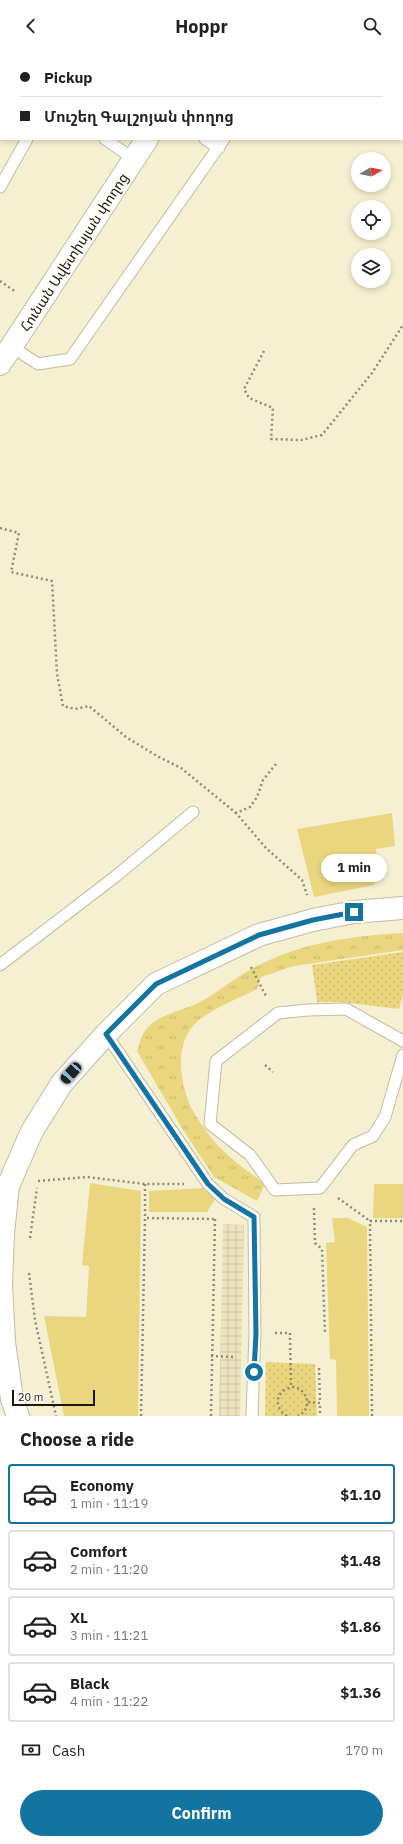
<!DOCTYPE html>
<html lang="en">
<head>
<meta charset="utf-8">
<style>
	:root { --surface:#fff; --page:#f6f6f6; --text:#222; --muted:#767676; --line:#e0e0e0; --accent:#1374a1 }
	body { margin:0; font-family:"IBM Plex Sans","Noto Sans Armenian",sans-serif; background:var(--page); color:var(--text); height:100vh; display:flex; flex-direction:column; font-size:15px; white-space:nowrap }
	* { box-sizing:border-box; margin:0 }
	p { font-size:13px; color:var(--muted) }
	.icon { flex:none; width:22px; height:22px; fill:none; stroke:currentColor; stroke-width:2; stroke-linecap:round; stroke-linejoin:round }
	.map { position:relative; height:1364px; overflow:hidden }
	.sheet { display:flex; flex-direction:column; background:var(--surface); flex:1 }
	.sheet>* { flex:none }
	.guide { position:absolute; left:0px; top:0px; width:403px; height:88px; box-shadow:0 2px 6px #0003; display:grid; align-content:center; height:88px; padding:0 20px; background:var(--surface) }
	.needle { width:26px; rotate:81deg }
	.controls { position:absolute; left:351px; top:100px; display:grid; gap:8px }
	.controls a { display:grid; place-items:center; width:40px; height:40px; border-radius:50%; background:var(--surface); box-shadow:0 2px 6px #0003; font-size:20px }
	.scale { position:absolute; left:12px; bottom:10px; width:83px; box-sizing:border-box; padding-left:4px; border:2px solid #19170d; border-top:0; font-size:11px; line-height:14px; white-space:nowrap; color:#19170d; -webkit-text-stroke:3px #fefdf7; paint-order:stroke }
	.end { position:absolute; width:18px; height:18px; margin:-9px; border:5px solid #1374a1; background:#fff; box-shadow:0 0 0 2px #fff }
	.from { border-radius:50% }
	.bubble { position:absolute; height:28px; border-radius:14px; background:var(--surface); box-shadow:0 2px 6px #0003; font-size:13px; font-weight:800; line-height:28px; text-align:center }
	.car { position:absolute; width:12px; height:24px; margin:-12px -6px; border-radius:5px; box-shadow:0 0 3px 1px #0007; background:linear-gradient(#222 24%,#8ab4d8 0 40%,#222 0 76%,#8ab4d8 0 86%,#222 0) }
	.guide b { display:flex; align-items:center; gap:14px; height:38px; font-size:15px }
	.guide b+b { border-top:1px solid var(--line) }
	.guide i { width:10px; height:10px; background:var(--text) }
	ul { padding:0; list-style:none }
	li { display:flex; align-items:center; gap:12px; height:60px; margin:0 8px 6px; padding:0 12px; border:2px solid var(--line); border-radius:4px }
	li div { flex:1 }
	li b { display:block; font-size:15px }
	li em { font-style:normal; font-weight:800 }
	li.selected { border-color:var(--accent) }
	li>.icon { width:36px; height:36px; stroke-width:1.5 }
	h2 { padding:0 20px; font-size:18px; line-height:48px }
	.pay { display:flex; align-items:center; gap:10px; height:44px; padding:0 20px; font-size:15px }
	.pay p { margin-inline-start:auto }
	.button { display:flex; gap:8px; margin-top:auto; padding:8px 20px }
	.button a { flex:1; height:46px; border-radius:24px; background:var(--accent); color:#fff; font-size:16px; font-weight:800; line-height:46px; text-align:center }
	header { display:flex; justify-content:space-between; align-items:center; height:52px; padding:0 20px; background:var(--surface); font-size:18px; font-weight:800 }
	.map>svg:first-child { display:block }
	.industrial { fill:url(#industrial-grid) }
	.grass { fill:url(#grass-tufts) }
	.park { fill:url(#park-dots) }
	.garden { fill:#ead67f }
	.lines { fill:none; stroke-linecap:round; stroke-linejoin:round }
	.service-casing { stroke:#c3bca0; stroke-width:13 }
	.minor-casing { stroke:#c3bca0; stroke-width:24 }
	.tertiary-casing { stroke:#c3bca0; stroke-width:24 }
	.path { stroke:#8f8b77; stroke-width:2.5; stroke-dasharray:2 3; stroke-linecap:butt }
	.service { stroke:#fff; stroke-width:11 }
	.minor { stroke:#fff; stroke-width:22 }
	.tertiary { stroke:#fff; stroke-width:22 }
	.route { stroke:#1374a1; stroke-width:5 }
	.labels { text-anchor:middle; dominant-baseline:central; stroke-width:4; stroke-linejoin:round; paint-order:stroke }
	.street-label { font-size:14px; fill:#19170d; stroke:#fefdf7 }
</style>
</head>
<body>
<header><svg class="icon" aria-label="back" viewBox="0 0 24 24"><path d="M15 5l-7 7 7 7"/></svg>Hoppr<svg class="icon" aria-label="search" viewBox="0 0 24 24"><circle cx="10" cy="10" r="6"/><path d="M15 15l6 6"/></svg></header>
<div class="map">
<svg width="403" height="1364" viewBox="0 0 403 1364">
	<defs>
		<pattern id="industrial-grid" width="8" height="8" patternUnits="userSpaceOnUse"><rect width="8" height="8" fill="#ede5c0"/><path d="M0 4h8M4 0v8" fill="none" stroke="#cbc4a4"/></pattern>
		<pattern id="grass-tufts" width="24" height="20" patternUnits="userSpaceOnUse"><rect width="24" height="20" fill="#ead67f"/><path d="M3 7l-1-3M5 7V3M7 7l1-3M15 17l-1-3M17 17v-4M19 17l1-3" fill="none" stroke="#c8b76d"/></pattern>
		<pattern id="park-dots" width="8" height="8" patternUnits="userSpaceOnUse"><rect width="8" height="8" fill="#ead67f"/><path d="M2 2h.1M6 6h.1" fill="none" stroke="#c8b76d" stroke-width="1.8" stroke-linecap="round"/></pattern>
	</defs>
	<rect width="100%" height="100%" fill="#f6f0d2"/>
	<polygon class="industrial" points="223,1172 244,1173 240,1364 219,1364"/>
	<path class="grass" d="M403,881V898L294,914L261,925L257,937C238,947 215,955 198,969C175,989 179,1022 188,1048C190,1057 208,1082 214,1089C228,1106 248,1119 265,1132L257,1149L214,1125L182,1076L137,999C139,994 140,987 143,982C154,962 181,960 200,950C220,939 238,923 259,913C304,890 353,884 403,881Z"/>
	<g class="park">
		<polygon points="403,900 403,943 399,957 341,950 317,950 312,913"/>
		<polygon points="266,1310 315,1312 317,1364 265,1364"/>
	</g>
	<g class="garden">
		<polygon points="392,761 395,794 376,797 377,822 374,833 314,845 297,777"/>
		<polygon points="90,1131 141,1139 138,1364 64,1364 44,1264 86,1265 89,1214 82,1213"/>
		<polygon points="374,1132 403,1132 403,1166 373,1166"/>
		<polygon points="204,1136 215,1147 207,1160 149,1160 149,1139"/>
		<polygon points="332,1166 348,1166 367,1175 369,1364 337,1364 336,1308 330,1307 326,1191 335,1190"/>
	</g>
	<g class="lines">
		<g class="service-casing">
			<g id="service">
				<polyline points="84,1 85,0"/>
				<polyline points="278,1 279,0"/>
				<polyline points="105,87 134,107"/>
				<polyline points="205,87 219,96"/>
				<polyline points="0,135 27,87"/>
				<polyline points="12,295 38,312 70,307 224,87"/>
				<polyline points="0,913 116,824 193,760"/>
				<polyline points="106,982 208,1132 224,1147 254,1165 255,1281 252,1364"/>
				<polyline points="403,989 346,957 308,958 278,961 216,1009 210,1072 250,1103 275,1138 320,1136 353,1093 373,1084 385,1065 403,1003"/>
			</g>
		</g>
		<g class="minor-casing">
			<g id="minor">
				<polyline points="201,1 202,0"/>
				<polyline points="0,312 147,87"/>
			</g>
		</g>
		<g class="tertiary-casing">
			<polyline id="tertiary" points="18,1364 12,1347 4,1290 1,1233 3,1181 8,1134 32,1079 62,1031 106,982 156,932 259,883 313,868 354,860 403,856"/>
		</g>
		<g class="path">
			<polyline points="150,0 151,1"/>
			<polyline points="0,229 16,240"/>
			<polyline points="264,299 244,337 249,346 273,356 271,387 301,388 322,383 372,321 403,273"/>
			<polyline points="0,476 19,481 11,520 52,529 57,622 63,654 75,657 89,654 126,685 157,704 181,716 236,761"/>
			<polyline points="276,712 263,728 257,745 250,755 236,761 266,796 302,828 307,843"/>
			<polyline points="251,915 267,946"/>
			<polyline points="265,1013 273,1020"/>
			<polyline points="38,1129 87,1125 145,1132 184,1132"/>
			<polyline points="145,1132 145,1166"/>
			<polyline points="338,1146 370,1169"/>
			<polyline points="314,1156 315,1191 322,1197 325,1282"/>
			<polyline points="30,1186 37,1136"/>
			<polyline points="29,1221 35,1268 56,1364"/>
			<polyline points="275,1281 290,1281 291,1335"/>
			<polyline points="211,1304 235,1305"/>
			<polyline points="319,1316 320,1351"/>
			<polyline points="308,1350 320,1351 320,1364"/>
			<polyline points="141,1364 145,1166 215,1167"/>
			<polyline points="211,1364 215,1167"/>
			<path d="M287,1364C271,1354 277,1335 296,1335C309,1341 312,1357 298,1364"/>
			<polyline points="372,1364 370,1169 403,1169"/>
		</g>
		<use href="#service" class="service"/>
		<use href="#minor" class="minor"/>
		<use href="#tertiary" class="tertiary"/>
	</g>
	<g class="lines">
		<polyline class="route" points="254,1320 256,1281 254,1165 224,1147 208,1132 106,982 156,932 259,883 313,868 354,860"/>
	</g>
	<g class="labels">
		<g class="street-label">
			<text transform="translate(74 200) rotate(-57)">Հունան Ավետիսյան փողոց</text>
		</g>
	</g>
</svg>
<div class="controls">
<a><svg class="needle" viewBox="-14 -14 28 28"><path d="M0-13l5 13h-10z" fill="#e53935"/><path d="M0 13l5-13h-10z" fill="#767676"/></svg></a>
<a><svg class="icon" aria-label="locate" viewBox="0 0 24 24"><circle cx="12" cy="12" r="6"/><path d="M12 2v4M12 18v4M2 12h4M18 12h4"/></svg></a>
<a><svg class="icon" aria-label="layers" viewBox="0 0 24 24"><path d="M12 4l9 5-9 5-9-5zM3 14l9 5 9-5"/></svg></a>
</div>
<div class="scale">20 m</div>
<i class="end from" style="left:254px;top:1320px"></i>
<i class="end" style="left:354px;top:860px"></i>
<div class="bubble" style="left:321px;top:802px;width:66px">1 min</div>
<i class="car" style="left:71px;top:1021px;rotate:222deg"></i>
<div class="guide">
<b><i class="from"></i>Pickup</b>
<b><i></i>Մուշեղ Գալշոյան փողոց</b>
</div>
</div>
<section class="sheet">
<h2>Choose a ride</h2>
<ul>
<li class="selected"><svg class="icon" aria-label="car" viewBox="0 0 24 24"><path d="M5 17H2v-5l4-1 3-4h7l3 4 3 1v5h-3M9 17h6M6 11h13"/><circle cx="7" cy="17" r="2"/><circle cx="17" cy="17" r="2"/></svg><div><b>Economy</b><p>1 min · 11:19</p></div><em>$1.10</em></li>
<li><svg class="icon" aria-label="car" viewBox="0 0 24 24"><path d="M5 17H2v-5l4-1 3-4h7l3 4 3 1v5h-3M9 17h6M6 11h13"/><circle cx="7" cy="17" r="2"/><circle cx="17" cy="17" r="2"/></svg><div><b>Comfort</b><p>2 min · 11:20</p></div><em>$1.48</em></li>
<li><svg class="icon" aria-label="car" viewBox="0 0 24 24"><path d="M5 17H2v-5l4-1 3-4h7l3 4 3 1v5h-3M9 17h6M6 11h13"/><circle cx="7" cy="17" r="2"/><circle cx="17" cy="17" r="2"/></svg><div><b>XL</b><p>3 min · 11:21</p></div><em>$1.86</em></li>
<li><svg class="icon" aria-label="car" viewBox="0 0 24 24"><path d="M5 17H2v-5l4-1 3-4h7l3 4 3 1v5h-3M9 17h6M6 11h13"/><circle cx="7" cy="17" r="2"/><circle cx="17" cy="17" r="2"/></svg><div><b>Black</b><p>4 min · 11:22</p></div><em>$1.36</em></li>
</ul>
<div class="pay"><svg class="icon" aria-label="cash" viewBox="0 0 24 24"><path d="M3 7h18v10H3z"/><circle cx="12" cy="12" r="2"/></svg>Cash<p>170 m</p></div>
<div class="button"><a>Confirm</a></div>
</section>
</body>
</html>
